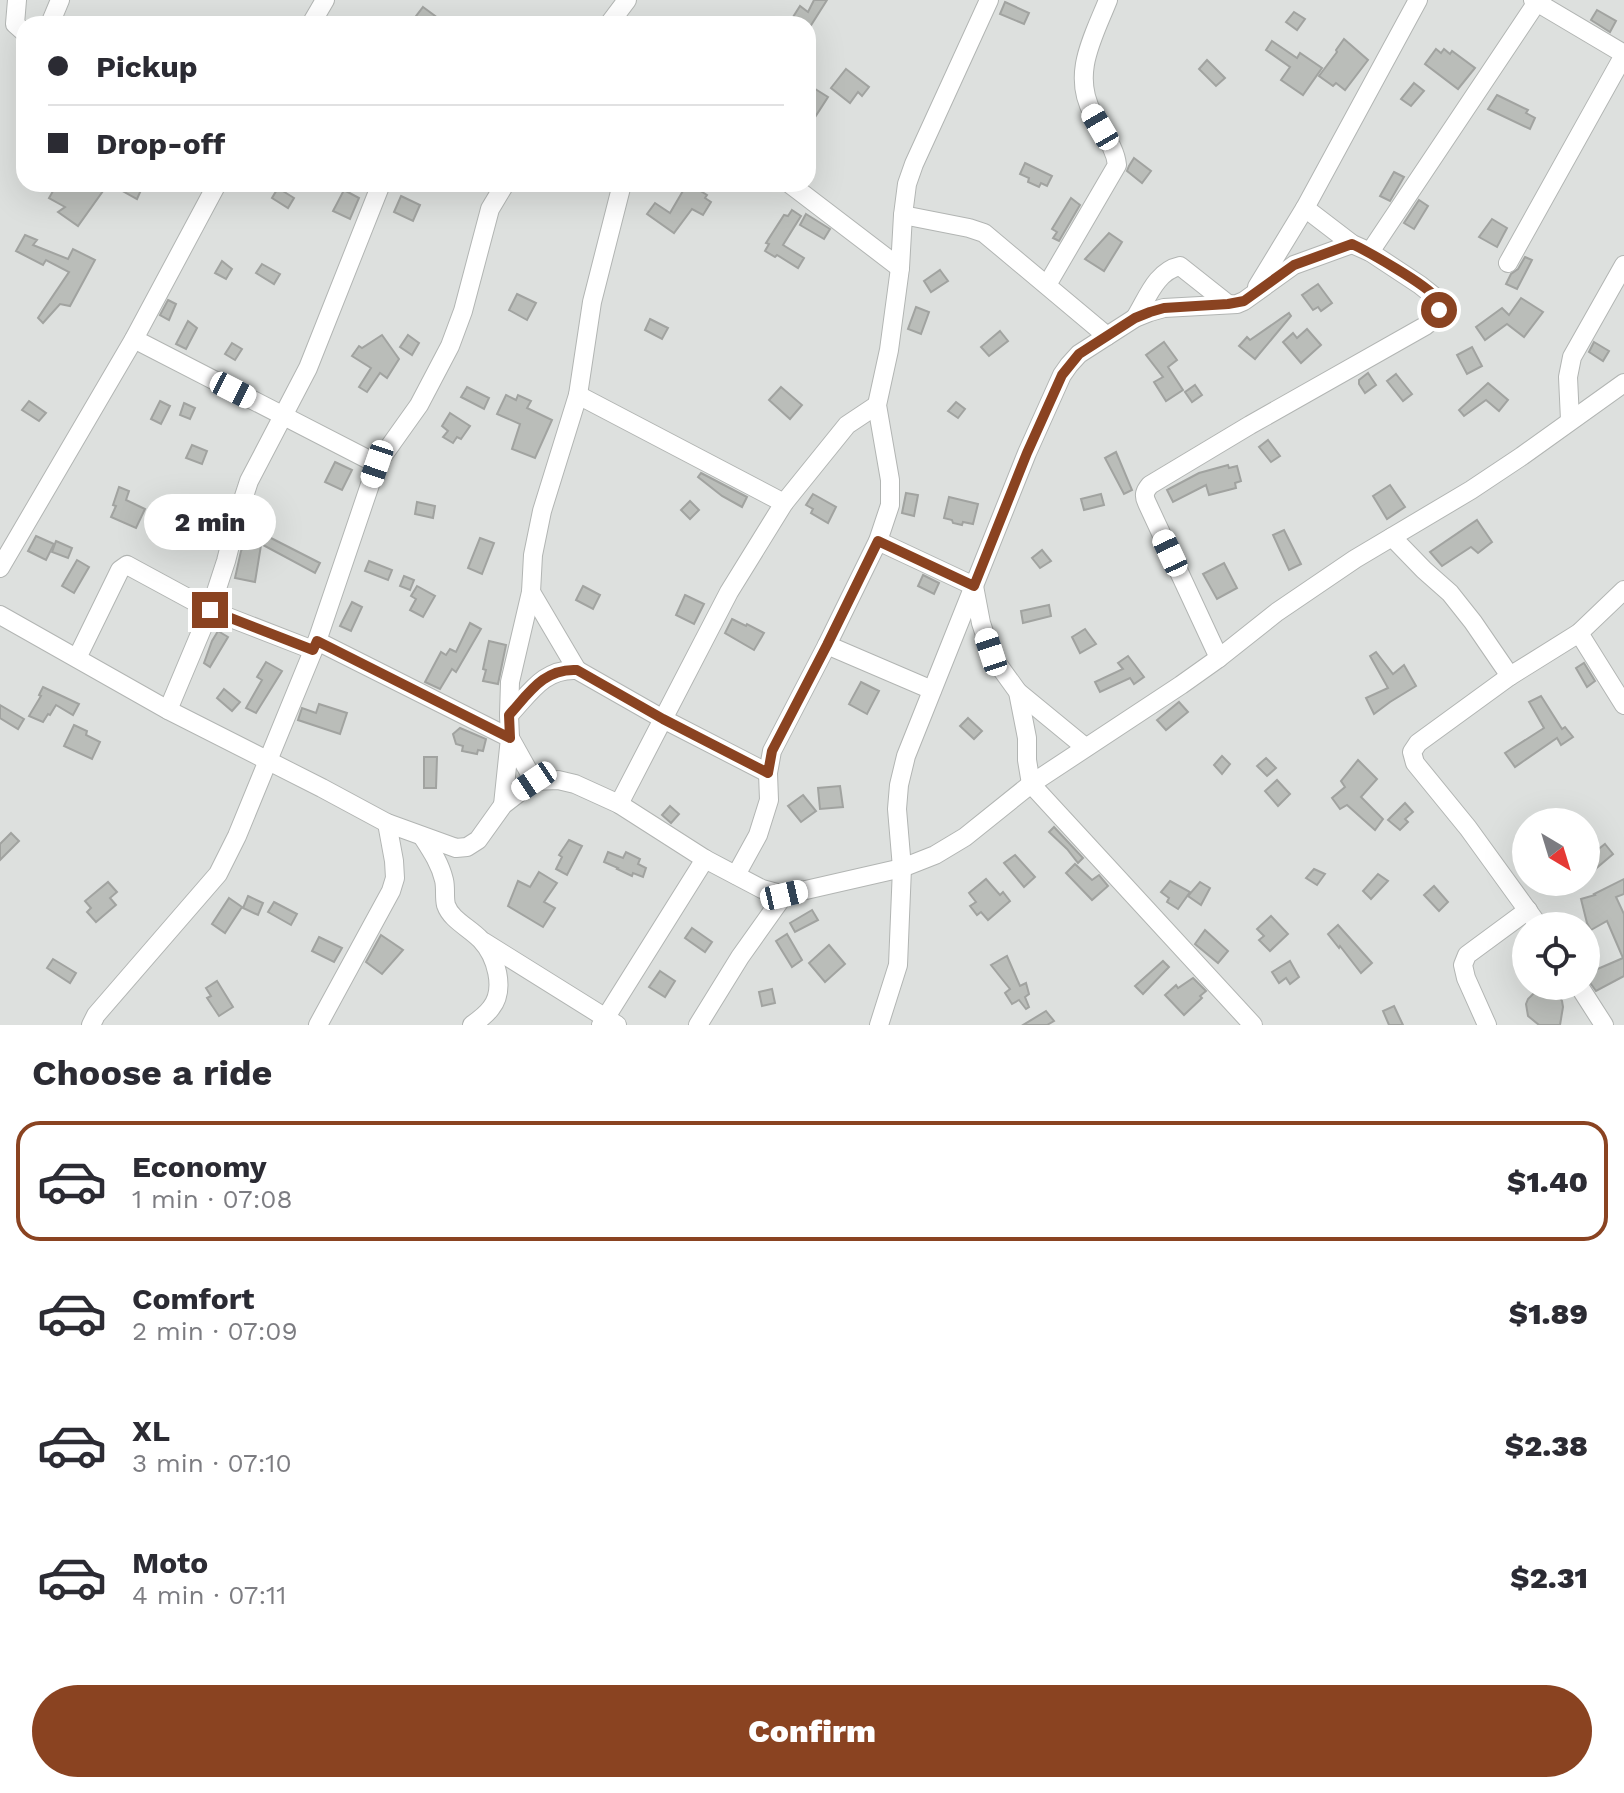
<!DOCTYPE html>
<html lang="en">
<head>
<meta charset="utf-8">
<style>
	:root { --surface:#fff; --page:#f2f2f3; --text:#2b2b33; --muted:#7c7c81; --line:#e1e1e2; --accent:#8a4321 }
	body { margin:0; font-family:"Work Sans",sans-serif; background:var(--page); color:var(--text); height:100vh; display:flex; flex-direction:column; font-size:30px; white-space:nowrap }
	* { box-sizing:border-box; margin:0 }
	p { font-size:26px; color:var(--muted) }
	.icon { flex:none; width:44px; height:44px; fill:none; stroke:currentColor; stroke-width:2; stroke-linecap:round; stroke-linejoin:round }
	.map { position:relative; height:1025px; overflow:hidden }
	.drawer { display:flex; flex-direction:column; background:var(--surface); flex:1 }
	.drawer>* { flex:none }
	.banner { position:absolute; left:16px; top:16px; width:800px; height:176px; border-radius:24px; box-shadow:0 8px 32px #0002; display:grid; align-content:center; height:176px; padding:0 32px; background:var(--surface) }
	.needle { width:52px; rotate:142deg }
	.buttons { position:absolute; left:1512px; top:808px; display:grid; gap:16px }
	.buttons a { display:grid; place-items:center; width:88px; height:88px; border-radius:50%; background:var(--surface); box-shadow:0 8px 32px #0002; font-size:40px }
	.end { position:absolute; width:36px; height:36px; margin:-18px; border:10px solid #8a4321; background:#fff; box-shadow:0 0 0 4px #fff }
	.from { border-radius:50% }
	.bubble { position:absolute; height:56px; border-radius:28px; background:var(--surface); box-shadow:0 8px 32px #0002; font-size:26px; font-weight:800; line-height:56px; text-align:center }
	.car { position:absolute; width:24px; height:48px; margin:-24px -12px; border-radius:10px; box-shadow:0 0 6px 2px #0007; background:linear-gradient(#fff 24%,#345 0 40%,#fff 0 76%,#345 0 86%,#fff 0) }
	.banner b { display:flex; align-items:center; gap:28px; height:76px; font-size:30px }
	.banner b+b { border-top:2px solid var(--line) }
	.banner i { width:20px; height:20px; background:var(--text) }
	ul { padding:0; list-style:none }
	li { display:flex; align-items:center; gap:24px; height:120px; margin:0 16px 12px; padding:0 16px; border:4px solid transparent; border-radius:24px }
	li div { flex:1 }
	li b { display:block; font-size:30px }
	li em { font-style:normal; font-weight:800 }
	li.selected { border-color:var(--accent) }
	li>.icon { width:72px; height:72px; stroke-width:1.5 }
	h2 { padding:0 32px; font-size:36px; line-height:96px }
	.button { display:flex; gap:16px; margin-top:auto; padding:16px 32px }
	.button a { flex:1; height:92px; border-radius:48px; background:var(--accent); color:#fff; font-size:32px; font-weight:800; line-height:92px; text-align:center }
	.map>svg:first-child { display:block }
	.building { fill:#babdb9; stroke:#a1a3a0; stroke-width:2 }
	.lines { fill:none; stroke-linecap:round; stroke-linejoin:round }
	.minor-casing { stroke:#b2b5b3; stroke-width:20 }
	.minor { stroke:#fff; stroke-width:18 }
	.route { stroke:#8a4321; stroke-width:10 }
</style>
</head>
<body>
<div class="map">
<svg width="1624" height="1025" viewBox="0 0 1624 1025">
	<rect width="100%" height="100%" fill="#dde0de"/>
	<g class="building">
		<polygon points="814,0 827,0 808,30 808,24 802,24 793,17 800,6 808,12"/>
		<polygon points="1005,2 1029,13 1024,24 1000,14"/>
		<polygon points="423,7 446,24 410,24"/>
		<polygon points="1597,10 1616,21 1610,32 1591,20"/>
		<polygon points="1294,12 1305,19 1297,30 1286,22"/>
		<polygon points="1344,39 1368,60 1345,90 1336,83 1333,86 1319,76 1337,52 1336,50"/>
		<polygon points="1272,41 1297,58 1300,53 1322,68 1303,95 1281,80 1290,67 1266,50"/>
		<polygon points="1436,49 1441,53 1444,49 1450,54 1452,51 1475,68 1458,89 1425,64"/>
		<polygon points="1207,60 1225,78 1216,86 1199,69"/>
		<polygon points="846,69 869,87 862,96 858,92 850,103 831,88"/>
		<polygon points="1414,83 1424,91 1411,106 1401,99"/>
		<polygon points="812,87 828,97 808,128 808,94"/>
		<polygon points="1497,95 1528,110 1526,113 1535,118 1530,129 1488,109"/>
		<polygon points="1134,158 1151,171 1142,183 1127,171 1129,166"/>
		<polygon points="1025,163 1052,176 1047,186 1041,183 1039,187 1028,182 1029,178 1020,174"/>
		<polygon points="1394,172 1404,177 1390,201 1380,196"/>
		<polygon points="57,184 108,184 78,226 58,212 65,207 49,198"/>
		<polygon points="110,184 135,184 142,188 137,199"/>
		<polygon points="687,184 703,184 699,190 707,195 705,198 711,202 703,215 692,209 674,233 647,214 655,203 670,213"/>
		<polygon points="278,188 294,198 288,208 272,198"/>
		<polygon points="344,190 359,198 350,219 333,211"/>
		<polygon points="401,196 420,205 413,221 394,212"/>
		<polygon points="1071,198 1080,205 1059,241 1053,238 1057,232 1052,229"/>
		<polygon points="1419,200 1428,206 1414,229 1404,223"/>
		<polygon points="792,210 801,216 783,245 804,258 798,268 777,255 775,257 765,251 769,244 766,243 784,215 788,216"/>
		<polygon points="806,214 830,229 824,239 800,225"/>
		<polygon points="1492,219 1507,228 1497,247 1479,237"/>
		<polygon points="1109,233 1122,242 1104,271 1085,259"/>
		<polygon points="25,235 37,240 33,245 68,259 73,249 95,260 70,306 60,304 43,323 38,318 69,272 46,260 43,265 16,251"/>
		<polygon points="1525,257 1532,260 1517,289 1506,284 1511,274 1518,269"/>
		<polygon points="222,261 232,269 226,279 215,273"/>
		<polygon points="262,264 280,274 274,284 256,273"/>
		<polygon points="940,270 948,281 931,292 924,281"/>
		<polygon points="1318,284 1332,303 1321,311 1318,307 1313,310 1302,295"/>
		<polygon points="517,294 536,303 527,320 509,310"/>
		<polygon points="1521,298 1543,312 1524,337 1507,324 1485,340 1476,327 1502,308 1509,315"/>
		<polygon points="168,300 176,304 169,320 160,315"/>
		<polygon points="916,307 929,312 921,334 908,329"/>
		<polygon points="1289,313 1291,316 1255,359 1239,346 1247,337 1250,340"/>
		<polygon points="650,319 668,328 662,339 645,330"/>
		<polygon points="188,321 197,328 186,349 176,344"/>
		<polygon points="1307,329 1321,345 1301,363 1283,342 1293,333 1297,338"/>
		<polygon points="1000,331 1008,341 989,356 981,347"/>
		<polygon points="382,335 399,359 387,378 380,373 367,392 359,387 371,368 352,356 359,346 362,348"/>
		<polygon points="408,335 419,343 412,355 400,347"/>
		<polygon points="1164,342 1177,360 1168,367 1183,390 1166,401 1154,382 1163,377 1146,355"/>
		<polygon points="1594,342 1609,351 1603,361 1589,352"/>
		<polygon points="232,343 242,349 235,360 225,354"/>
		<polygon points="1472,347 1482,366 1467,374 1457,355"/>
		<polygon points="1368,373 1376,385 1365,393 1359,384 1359,380"/>
		<polygon points="1396,374 1412,394 1403,401 1387,381"/>
		<polygon points="1488,383 1508,400 1499,411 1486,400 1464,416 1459,410"/>
		<polygon points="1195,385 1202,395 1192,402 1185,392"/>
		<polygon points="467,387 489,398 484,409 461,397"/>
		<polygon points="781,387 802,405 790,419 769,400"/>
		<polygon points="506,395 516,400 518,395 531,401 527,408 552,420 535,458 512,449 520,424 497,414"/>
		<polygon points="29,401 46,413 39,421 22,410"/>
		<polygon points="160,401 170,406 161,424 151,419"/>
		<polygon points="956,402 965,409 958,418 948,411"/>
		<polygon points="184,403 195,408 190,419 180,415"/>
		<polygon points="450,413 470,426 461,439 457,437 453,443 443,437 448,431 442,426"/>
		<polygon points="1268,440 1280,456 1271,462 1259,447"/>
		<polygon points="192,445 207,451 202,464 186,458"/>
		<polygon points="1116,452 1132,490 1124,494 1105,458"/>
		<polygon points="335,462 352,470 342,490 325,482"/>
		<polygon points="1228,465 1229,468 1237,466 1241,481 1235,483 1236,488 1209,495 1206,485 1173,502 1167,490 1199,473"/>
		<polygon points="701,473 747,497 742,507 722,496 698,477"/>
		<polygon points="1390,485 1405,507 1387,519 1373,496"/>
		<polygon points="119,487 129,491 126,500 145,509 136,528 111,517 116,506 113,505"/>
		<polygon points="906,493 918,495 914,516 902,513"/>
		<polygon points="813,494 836,507 828,523 811,513 813,509 806,505"/>
		<polygon points="1101,494 1104,505 1084,510 1081,499"/>
		<polygon points="949,497 978,504 973,524 963,522 962,525 953,523 952,520 944,518"/>
		<polygon points="690,501 699,510 690,519 681,510"/>
		<polygon points="417,502 435,506 433,518 415,514"/>
		<polygon points="1477,520 1492,542 1478,553 1471,547 1442,566 1430,552"/>
		<polygon points="253,528 263,533 255,582 235,578 241,551"/>
		<polygon points="1284,530 1301,564 1289,570 1273,535"/>
		<polygon points="36,536 54,544 46,560 28,551"/>
		<polygon points="267,536 320,563 315,573 263,545"/>
		<polygon points="480,538 494,543 482,574 468,568"/>
		<polygon points="56,541 72,548 68,558 52,552"/>
		<polygon points="1042,550 1051,561 1040,568 1032,558"/>
		<polygon points="77,560 89,567 74,593 62,586"/>
		<polygon points="369,561 392,570 388,580 365,571"/>
		<polygon points="1224,563 1237,588 1217,599 1203,574"/>
		<polygon points="923,575 939,583 934,594 918,586"/>
		<polygon points="404,576 414,580 410,590 400,586"/>
		<polygon points="417,586 435,596 423,617 410,610 416,599 411,596"/>
		<polygon points="583,586 600,595 593,609 576,600"/>
		<polygon points="685,595 704,604 694,624 676,615"/>
		<polygon points="352,602 362,607 351,631 340,626"/>
		<polygon points="1049,605 1051,616 1023,623 1021,611"/>
		<polygon points="732,619 746,626 747,624 764,633 754,650 725,633"/>
		<polygon points="470,623 481,629 456,672 452,669 440,689 425,682 441,652 446,655 450,649 456,652"/>
		<polygon points="1085,629 1096,644 1080,653 1072,637"/>
		<polygon points="218,631 228,637 210,667 204,663 212,641"/>
		<polygon points="489,641 506,645 498,684 483,681 486,670 483,669"/>
		<polygon points="1376,652 1393,674 1404,665 1416,686 1390,702 1374,714 1366,698 1388,688 1370,656"/>
		<polygon points="1128,656 1144,677 1134,684 1130,678 1100,692 1095,682 1123,669 1118,663"/>
		<polygon points="266,662 282,671 256,713 246,708 262,680 257,677"/>
		<polygon points="1584,663 1595,681 1587,687 1576,668"/>
		<polygon points="861,682 879,691 867,714 849,704"/>
		<polygon points="43,687 79,704 73,715 56,705 50,715 48,714 43,722 29,716 41,696 39,695"/>
		<polygon points="224,689 240,702 232,711 217,698"/>
		<polygon points="1541,696 1562,729 1565,727 1573,737 1561,745 1557,738 1515,767 1505,753 1544,728 1529,702"/>
		<polygon points="1179,702 1188,712 1166,730 1157,720"/>
		<polygon points="319,704 347,713 340,734 298,720 302,708 316,713"/>
		<polygon points="0,705 24,719 18,729 0,718"/>
		<polygon points="968,718 982,731 974,739 960,726"/>
		<polygon points="74,725 87,731 86,735 100,742 92,759 64,746"/>
		<polygon points="460,728 486,739 483,751 478,750 477,754 462,751 463,746 456,744 453,734"/>
		<polygon points="1222,756 1230,764 1222,774 1214,765"/>
		<polygon points="424,757 437,757 436,788 424,788"/>
		<polygon points="1266,758 1276,768 1267,776 1257,766"/>
		<polygon points="1358,760 1377,779 1361,797 1383,819 1375,830 1347,805 1340,809 1332,798 1345,787 1341,781"/>
		<polygon points="1277,780 1290,794 1278,806 1265,791"/>
		<polygon points="840,786 843,807 820,809 818,788"/>
		<polygon points="803,795 816,811 801,822 788,806"/>
		<polygon points="1405,803 1413,812 1405,819 1408,822 1400,830 1388,820"/>
		<polygon points="670,806 679,814 671,823 662,815"/>
		<polygon points="1054,827 1083,858 1078,863 1067,849 1049,832"/>
		<polygon points="11,833 19,841 0,860 0,844"/>
		<polygon points="569,840 582,846 567,875 556,869 562,857 559,855"/>
		<polygon points="1605,844 1613,854 1593,871 1586,862 1586,859"/>
		<polygon points="608,852 623,858 626,852 640,859 638,864 646,868 643,877 633,873 632,876 617,869 618,868 604,862"/>
		<polygon points="1015,855 1035,877 1024,887 1004,863"/>
		<polygon points="1075,864 1092,880 1099,875 1108,886 1092,900 1066,873"/>
		<polygon points="1314,869 1325,874 1317,885 1306,878"/>
		<polygon points="539,872 557,883 544,902 555,908 543,927 508,906 518,881 530,887"/>
		<polygon points="1378,874 1388,881 1371,899 1363,891"/>
		<polygon points="986,879 1000,895 1003,892 1010,901 988,920 981,912 977,915 970,906 976,902 969,893"/>
		<polygon points="1624,879 1624,894 1616,897 1624,914 1624,976 1596,991 1586,977 1586,974 1623,958 1607,921 1591,930 1587,923 1581,899 1595,895 1594,894"/>
		<polygon points="1170,881 1190,892 1178,909 1167,902 1169,898 1161,892"/>
		<polygon points="108,882 117,892 110,898 116,905 96,922 87,912 91,908 85,901"/>
		<polygon points="1200,882 1210,888 1201,905 1188,896"/>
		<polygon points="1434,886 1448,902 1439,911 1424,895"/>
		<polygon points="248,896 263,903 258,915 243,908"/>
		<polygon points="229,898 242,907 225,933 212,924"/>
		<polygon points="274,902 297,914 291,925 268,912"/>
		<polygon points="812,910 818,920 795,932 790,923"/>
		<polygon points="1271,916 1288,934 1270,951 1259,940 1264,936 1257,929"/>
		<polygon points="1338,925 1372,963 1361,973 1340,946 1339,948 1328,934"/>
		<polygon points="692,928 712,942 705,952 685,938"/>
		<polygon points="1205,930 1228,951 1218,963 1195,944"/>
		<polygon points="787,934 802,960 792,967 776,941"/>
		<polygon points="381,935 403,950 382,974 366,962"/>
		<polygon points="319,937 342,948 334,962 312,951"/>
		<polygon points="829,945 845,964 825,982 809,963"/>
		<polygon points="1007,956 1020,986 1026,983 1029,994 1025,997 1029,1007 1026,1009 1019,1000 1012,1004 1005,993 1010,989 991,965"/>
		<polygon points="53,959 76,973 70,983 47,968"/>
		<polygon points="1163,961 1169,967 1143,994 1135,986"/>
		<polygon points="1290,961 1299,977 1290,984 1286,978 1279,983 1272,972"/>
		<polygon points="660,971 675,981 665,997 649,987"/>
		<polygon points="1193,978 1206,991 1200,996 1202,998 1184,1015 1165,995 1176,985 1178,988"/>
		<polygon points="217,981 233,1007 219,1016 207,998 211,996 206,988"/>
		<polygon points="1543,988 1555,991 1562,1001 1563,1007 1560,1025 1539,1025 1528,1016 1526,1004 1528,999 1537,990"/>
		<polygon points="772,989 775,1003 762,1006 759,992"/>
		<polygon points="1394,1006 1403,1025 1389,1025 1383,1011"/>
		<polygon points="1046,1011 1054,1021 1047,1025 1023,1025"/>
	</g>
	<g class="lines">
		<g class="minor-casing">
			<g id="minor">
				<polyline points="17,0 15,24 24,32"/>
				<polyline points="1533,0 1624,54"/>
				<polyline points="50,24 60,0"/>
				<polyline points="311,24 325,0"/>
				<polyline points="609,24 627,0"/>
				<polyline points="790,184 900,268"/>
				<polyline points="903,215 969,228 984,233 1107,336"/>
				<polyline points="1370,252 1537,2"/>
				<polyline points="1508,263 1624,55"/>
				<path d="M1047,285L1117,165C1115,146 1101,131 1093,114C1071,74 1093,38 1108,0"/>
				<polyline points="1257,287 1305,208 1418,0"/>
				<path d="M1135,318C1147,299 1156,271 1180,266L1228,304"/>
				<polyline points="134,339 377,464"/>
				<polyline points="578,395 784,503"/>
				<polyline points="1570,420 1568,377 1572,357 1624,265"/>
				<polyline points="1392,537 1424,570 1450,593 1473,622 1510,676"/>
				<polyline points="878,541 974,586"/>
				<polyline points="0,568 134,339 217,184"/>
				<polyline points="974,586 981,623 992,656 1018,692 1027,738 1027,760 1031,784 1253,1025"/>
				<polyline points="531,592 577,670"/>
				<polyline points="0,615 168,710 322,788 387,823 456,848 467,847 478,840 503,805 534,781 558,780 575,784 619,804 705,859 762,889 784,895 902,868 935,855 965,837 1031,784 1181,685 1219,658 1277,612 1355,559 1471,490 1522,456 1624,383"/>
				<polyline points="1579,633 1624,705"/>
				<polyline points="317,641 510,738 503,805"/>
				<polyline points="827,645 932,690"/>
				<polyline points="77,658 120,570 127,565 210,610 313,650"/>
				<path d="M1219,658L1147,503C1143,495 1145,491 1150,485L1250,425L1425,326L1434,319L1439,310L1435,297L1420,285L1370,252L1352,244L1305,208"/>
				<polyline points="1018,692 1085,747"/>
				<polyline points="168,710 210,610 226,561 237,518 249,481 308,368 381,184"/>
				<path d="M509,715C530,693 544,668 577,670L663,719L768,773"/>
				<polyline points="534,781 510,738 509,715 510,682 531,592 533,555 542,511 578,395 592,302 622,184"/>
				<polyline points="619,804 729,592 784,503 847,425 877,405"/>
				<path d="M422,836C431,850 440,863 444,880C446,888 444,897 446,905C451,920 470,928 481,940C496,956 506,989 491,1008C486,1015 479,1020 472,1025"/>
				<polyline points="736,875 758,835 769,800 768,773 772,751 827,645 878,541 890,505 890,480 877,405 889,350 900,268 903,215 907,184 914,164 989,0"/>
				<polyline points="1539,926 1468,828 1415,763 1412,752 1418,743 1510,676 1579,633 1624,590"/>
				<polyline points="484,942 617,1025"/>
				<polyline points="1579,986 1604,1025"/>
				<polyline points="91,1025 96,1015 218,874 237,836 317,641 377,464 419,405 450,346 463,311 490,209 505,184"/>
				<polyline points="318,1025 391,891 395,878 394,861 387,823"/>
				<polyline points="601,1025 705,859"/>
				<polyline points="698,1025 740,957 784,895"/>
				<polyline points="879,1025 898,965 902,868 897,809 899,785 906,756 1027,453 1062,375 1069,365 1079,354 1135,318 1150,312 1164,308 1237,304 1244,301 1294,265 1352,244"/>
				<polyline points="1487,1025 1466,978 1463,965 1467,955 1528,910"/>
			</g>
		</g>
		<use href="#minor" class="minor"/>
	</g>
	<g class="lines">
		<path class="route" d="M210,610L313,650L317,641L510,738L509,715C529,693 544,668 577,670L663,719L768,773L772,751L827,645L878,541L974,586L1027,453L1062,375L1079,354L1135,318L1150,312L1164,308L1228,304L1244,301L1294,265L1352,244C1367,251 1427,285 1435,297C1438,301 1438,306 1439,310"/>
	</g>
</svg>
<div class="buttons">
<a><svg class="needle" viewBox="-14 -14 28 28"><path d="M0-13l5 13h-10z" fill="#e53935"/><path d="M0 13l5-13h-10z" fill="#7c7c81"/></svg></a>
<a><svg class="icon" aria-label="locate" viewBox="0 0 24 24"><circle cx="12" cy="12" r="6"/><path d="M12 2v4M12 18v4M2 12h4M18 12h4"/></svg></a>
</div>
<i class="end from" style="left:1439px;top:310px"></i>
<i class="end" style="left:210px;top:610px"></i>
<div class="bubble" style="left:144px;top:494px;width:132px">2 min</div>
<i class="car" style="left:1100px;top:127px;rotate:330deg"></i>
<i class="car" style="left:233px;top:390px;rotate:117deg"></i>
<i class="car" style="left:377px;top:464px;rotate:199deg"></i>
<i class="car" style="left:1170px;top:553px;rotate:335deg"></i>
<i class="car" style="left:991px;top:652px;rotate:342deg"></i>
<i class="car" style="left:534px;top:781px;rotate:236deg"></i>
<i class="car" style="left:784px;top:895px;rotate:77deg"></i>
<div class="banner">
<b><i class="from"></i>Pickup</b>
<b><i></i>Drop-off</b>
</div>
</div>
<section class="drawer">
<h2>Choose a ride</h2>
<ul>
<li class="selected"><svg class="icon" aria-label="car" viewBox="0 0 24 24"><path d="M5 17H2v-5l4-1 3-4h7l3 4 3 1v5h-3M9 17h6M6 11h13"/><circle cx="7" cy="17" r="2"/><circle cx="17" cy="17" r="2"/></svg><div><b>Economy</b><p>1 min · 07:08</p></div><em>$1.40</em></li>
<li><svg class="icon" aria-label="car" viewBox="0 0 24 24"><path d="M5 17H2v-5l4-1 3-4h7l3 4 3 1v5h-3M9 17h6M6 11h13"/><circle cx="7" cy="17" r="2"/><circle cx="17" cy="17" r="2"/></svg><div><b>Comfort</b><p>2 min · 07:09</p></div><em>$1.89</em></li>
<li><svg class="icon" aria-label="car" viewBox="0 0 24 24"><path d="M5 17H2v-5l4-1 3-4h7l3 4 3 1v5h-3M9 17h6M6 11h13"/><circle cx="7" cy="17" r="2"/><circle cx="17" cy="17" r="2"/></svg><div><b>XL</b><p>3 min · 07:10</p></div><em>$2.38</em></li>
<li><svg class="icon" aria-label="car" viewBox="0 0 24 24"><path d="M5 17H2v-5l4-1 3-4h7l3 4 3 1v5h-3M9 17h6M6 11h13"/><circle cx="7" cy="17" r="2"/><circle cx="17" cy="17" r="2"/></svg><div><b>Moto</b><p>4 min · 07:11</p></div><em>$2.31</em></li>
</ul>
<div class="button"><a>Confirm</a></div>
</section>
</body>
</html>
